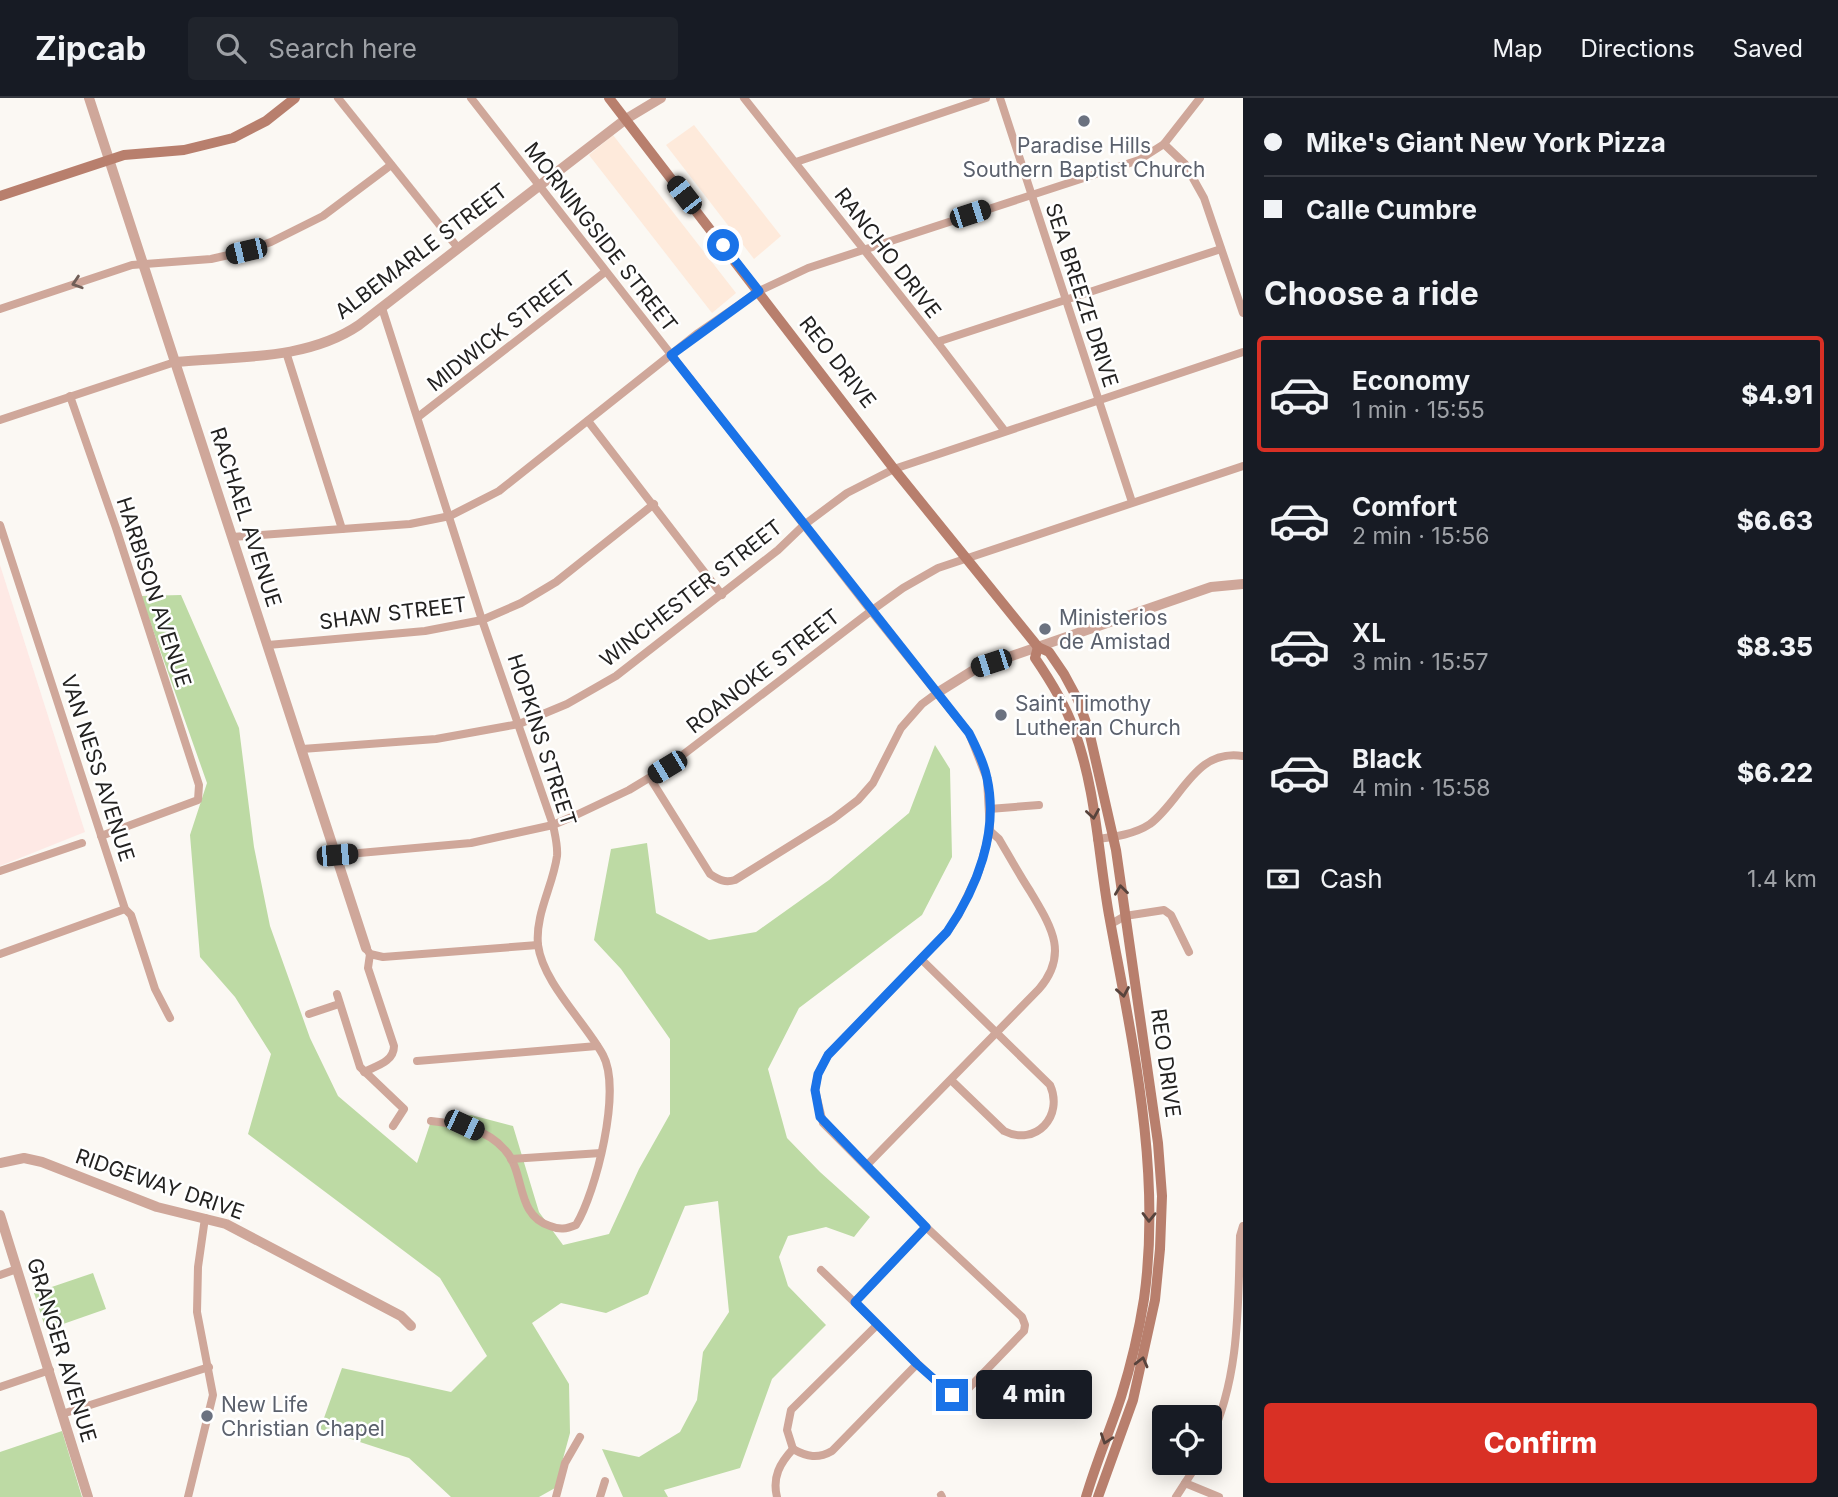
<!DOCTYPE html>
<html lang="en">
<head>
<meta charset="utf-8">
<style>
	:root { --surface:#171b24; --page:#20242c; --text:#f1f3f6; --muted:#9ea1a6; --line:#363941; --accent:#d93025 }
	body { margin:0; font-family:Inter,sans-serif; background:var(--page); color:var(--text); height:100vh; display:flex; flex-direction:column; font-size:26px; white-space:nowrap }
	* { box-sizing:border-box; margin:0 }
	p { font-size:23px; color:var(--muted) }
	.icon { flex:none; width:38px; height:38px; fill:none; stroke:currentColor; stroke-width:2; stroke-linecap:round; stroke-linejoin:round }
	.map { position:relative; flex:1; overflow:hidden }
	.panel { display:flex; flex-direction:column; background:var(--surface); width:595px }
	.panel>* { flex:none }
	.guide { display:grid; align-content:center; height:154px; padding:0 21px; background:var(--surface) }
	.buttons { position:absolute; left:1152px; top:1307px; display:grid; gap:14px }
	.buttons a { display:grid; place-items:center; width:70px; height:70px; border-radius:7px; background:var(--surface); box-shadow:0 4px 18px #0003; font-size:35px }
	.end { position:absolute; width:32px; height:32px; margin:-16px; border:9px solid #1a73e8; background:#fff; box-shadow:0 0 0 4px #fff }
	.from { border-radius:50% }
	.bubble { position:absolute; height:49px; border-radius:7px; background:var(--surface); box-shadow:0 4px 18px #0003; font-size:23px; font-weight:800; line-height:49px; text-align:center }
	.car { position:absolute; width:21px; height:42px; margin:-21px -10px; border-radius:9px; box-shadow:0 0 5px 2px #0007; background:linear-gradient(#222 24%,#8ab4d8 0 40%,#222 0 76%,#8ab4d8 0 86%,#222 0) }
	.guide b { display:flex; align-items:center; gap:24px; height:66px; font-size:26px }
	.guide b+b { border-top:2px solid var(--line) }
	.guide i { width:18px; height:18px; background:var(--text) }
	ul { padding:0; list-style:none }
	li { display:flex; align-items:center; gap:21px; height:116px; margin:0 14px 10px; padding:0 7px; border:4px solid transparent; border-radius:7px }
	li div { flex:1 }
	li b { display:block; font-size:26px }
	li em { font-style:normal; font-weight:800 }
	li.on { border-color:var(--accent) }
	li>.icon { width:63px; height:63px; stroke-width:1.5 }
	h2 { padding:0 21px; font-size:32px; line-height:84px }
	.pay { display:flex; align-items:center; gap:18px; height:77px; padding:0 21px; font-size:26px }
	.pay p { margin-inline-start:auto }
	.action { display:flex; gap:14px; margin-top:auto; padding:14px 21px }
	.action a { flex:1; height:80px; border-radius:7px; background:var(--accent); color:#fff; font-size:28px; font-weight:800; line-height:80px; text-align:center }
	header { display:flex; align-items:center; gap:42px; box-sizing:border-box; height:98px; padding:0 35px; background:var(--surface); border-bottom:2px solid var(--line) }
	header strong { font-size:33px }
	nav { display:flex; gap:38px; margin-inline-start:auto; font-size:24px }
	.search { width:490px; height:63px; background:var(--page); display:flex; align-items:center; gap:18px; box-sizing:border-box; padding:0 24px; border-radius:7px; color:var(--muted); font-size:26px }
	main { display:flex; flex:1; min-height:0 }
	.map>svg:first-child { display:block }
	.commercial { fill:#feeadb }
	.education { fill:#fee9e5 }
	.green { fill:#bddaa4 }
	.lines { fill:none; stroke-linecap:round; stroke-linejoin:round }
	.minor { stroke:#cfa79a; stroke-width:8 }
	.tertiary { stroke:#cfa79a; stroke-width:10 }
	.secondary { stroke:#b87f6d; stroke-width:10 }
	.oneway { stroke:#705e57 }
	.oneway2 { stroke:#57433c }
	.route { stroke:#1a73e8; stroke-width:9 }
	.worship-dot { fill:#6b7280; stroke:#fff; stroke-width:2.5 }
	.labels { text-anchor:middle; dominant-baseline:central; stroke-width:5; stroke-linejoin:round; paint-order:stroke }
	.worship-label { font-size:21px; fill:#5b616d; stroke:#fff; text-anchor:start }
	.street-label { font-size:21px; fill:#232221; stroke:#fff }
</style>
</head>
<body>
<header>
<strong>Zipcab</strong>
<div class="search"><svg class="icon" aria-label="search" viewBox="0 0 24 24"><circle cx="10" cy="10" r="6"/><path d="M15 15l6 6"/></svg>Search here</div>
<nav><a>Map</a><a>Directions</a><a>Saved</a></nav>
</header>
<main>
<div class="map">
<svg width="1243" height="1399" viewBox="0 0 1243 1399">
	<rect width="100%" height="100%" fill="#fbf8f3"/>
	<g class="commercial">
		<polygon points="694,27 781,138 754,161 666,47"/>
		<polygon points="613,37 736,195 712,215 589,57"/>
	</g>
	<polygon class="education" points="0,467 85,734 0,768"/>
	<g class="green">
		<polygon points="181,497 239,630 254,749 270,828 310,940 338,998 417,1065 431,1023 471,1017 513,1028 539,1114 563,1147 609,1136 639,1071 670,1016 670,941 621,871 594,842 611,751 647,745 656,815 709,842 756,834 829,782 909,715 935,647 950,671 952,759 922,817 799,910 768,971 787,1040 820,1074 870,1119 854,1139 826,1129 788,1138 779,1159 788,1188 826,1227 772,1281 740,1370 664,1392 668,1399 623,1399 602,1351 639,1359 680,1334 697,1302 703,1254 729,1214 718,1103 685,1108 648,1196 606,1215 561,1205 532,1225 569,1286 570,1335 555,1390 539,1399 451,1399 409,1360 320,1331 342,1270 451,1294 487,1258 440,1180 248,1036 271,956 235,899 200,859 190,737 207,685 141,498"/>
		<polygon points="93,1175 106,1211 46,1232 34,1195"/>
		<polygon points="62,1333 82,1399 0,1399 0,1354"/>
	</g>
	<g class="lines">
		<g class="minor">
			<polyline points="338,0 458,150"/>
			<polyline points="471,0 871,513 969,635 987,681 990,733 979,773 958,818 947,834 828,957 818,976 815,992 823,1025 926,1129 1022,1219 1025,1227 1024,1233 965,1294 949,1296 821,1172"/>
			<polyline points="744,0 937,244 1004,332"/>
			<polyline points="1000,0 1132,404"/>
			<polyline points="1164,46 1185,66 1204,100 1243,215"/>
			<polyline points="796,64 986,0"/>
			<path d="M382,210L482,522L553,727C555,737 558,748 557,758C553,788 535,816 538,847C543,885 585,924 603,957C622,992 596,1094 576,1127C566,1131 560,1132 550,1128C515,1117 526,1075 505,1052C486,1030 458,1026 431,1023"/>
			<polyline points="0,211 132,167 211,161 246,153 271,144 323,118 391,67"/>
			<polyline points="937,244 1221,151"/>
			<polyline points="286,254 342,431"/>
			<polyline points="70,298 116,430 199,687 198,702 101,738"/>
			<polyline points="418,319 605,174"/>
			<polyline points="0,322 175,264"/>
			<polyline points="588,323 722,497"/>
			<polyline points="0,427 125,811 131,817 155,891 170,920"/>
			<polyline points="232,439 410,426 450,418 499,393 698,235 759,193 808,170 1139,62 1164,46 1200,0"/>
			<polyline points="268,547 425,533 482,522 521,505 556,484 654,406"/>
			<polyline points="302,651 436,641 519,626 567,606 616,578 778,452 804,427 847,395 894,371 1243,254"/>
			<path d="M650,680L710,776C719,782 725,785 735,782L833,721L858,702L873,685L901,630L922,606L937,595"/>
			<polyline points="989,711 1039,707"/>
			<path d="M1097,741C1115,739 1135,736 1150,726C1182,702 1195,650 1243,658"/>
			<polyline points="337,757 471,745 553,727 574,718 629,692 667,669 871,513 903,490 938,470 1243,368"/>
			<polyline points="0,773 82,745"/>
			<polyline points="1111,826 1125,818 1164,812 1171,817 1189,854"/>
			<polyline points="366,850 370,856 383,859 538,847"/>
			<polyline points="0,856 125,811"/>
			<path d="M921,861L1050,987C1064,1018 1036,1049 1004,1033L951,982"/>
			<polyline points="337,896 360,969 404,1011 393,1028"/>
			<polyline points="309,916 339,906"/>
			<polyline points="417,963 597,948"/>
			<path d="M364,974C376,968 394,964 394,948L368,870L370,856"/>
			<polyline points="511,1061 601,1055"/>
			<path d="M866,1068L1039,891C1070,855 1050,827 1030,793C1019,776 1009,758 999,741L990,733"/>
			<polyline points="0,1177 17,1171"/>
			<polyline points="855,1204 926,1129"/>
			<polyline points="0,1289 50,1272"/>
			<polyline points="62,1316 209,1269"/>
			<path d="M1209,1344C1240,1280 1238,1208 1240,1138L1243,1128"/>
			<path d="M793,1351C807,1359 818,1361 832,1353L917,1266"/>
			<polyline points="793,1351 787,1332 791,1312 877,1227"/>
			<polyline points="1185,1385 1219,1399"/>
			<polyline points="941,1397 942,1399"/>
			<polyline points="188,1399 213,1297 197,1214 198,1169 205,1120"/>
			<polyline points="556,1399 565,1365 580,1339"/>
			<polyline points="600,1399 605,1383"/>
			<path d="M777,1399C772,1379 780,1365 793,1351"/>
			<polyline points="1176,1399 1198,1365"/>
		</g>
		<g class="tertiary">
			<polyline points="89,0 366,850"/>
			<path d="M175,264C236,258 306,263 359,227L583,54L626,21L661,0"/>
			<polyline points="937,595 977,570 1211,489 1243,486"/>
			<polyline points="0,1065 24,1060 42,1064 157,1109 226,1126 401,1218 411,1228"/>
			<polyline points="0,1117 88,1399"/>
		</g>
		<g class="secondary">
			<polyline points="609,0 894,371 1038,549 1049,554 1064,576 1078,602 1089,633 1116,752 1158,1045 1162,1098 1160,1151 1155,1202 1133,1302 1098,1399"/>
			<polyline points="0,98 124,57 184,52 233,40 266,23 295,0"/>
			<path d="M1038,549L1035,560C1050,582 1064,604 1073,629C1096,689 1098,755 1109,817C1132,943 1162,1072 1144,1201C1139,1233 1131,1267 1121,1299C1110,1332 1096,1365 1086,1399"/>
		</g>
	</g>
	<defs><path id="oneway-chevron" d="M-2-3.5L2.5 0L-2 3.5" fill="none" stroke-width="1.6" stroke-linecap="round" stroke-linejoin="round" transform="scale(1.75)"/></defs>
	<use class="oneway" href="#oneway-chevron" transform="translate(77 185) rotate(162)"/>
	<g class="oneway2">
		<use href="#oneway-chevron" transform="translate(1093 716) rotate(81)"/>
		<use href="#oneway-chevron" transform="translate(1121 792) rotate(-97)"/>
		<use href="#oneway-chevron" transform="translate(1123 894) rotate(80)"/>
		<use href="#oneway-chevron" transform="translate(1149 1119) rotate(91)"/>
		<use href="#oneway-chevron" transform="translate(1142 1264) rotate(-76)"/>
		<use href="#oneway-chevron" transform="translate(1106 1341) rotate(109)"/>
	</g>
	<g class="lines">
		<path class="route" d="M723,147L759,193L671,257L969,635C976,649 984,664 987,680C999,734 977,790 947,834L828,957L818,976L815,992L820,1019L926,1129L855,1204L917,1266L952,1297"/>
	</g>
	<g class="worship-dot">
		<circle cx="1084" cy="23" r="7"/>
		<circle cx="1045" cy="531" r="7"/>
		<circle cx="1001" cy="617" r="7"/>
		<circle cx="207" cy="1318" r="7"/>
	</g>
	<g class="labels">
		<g class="worship-label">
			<text x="1084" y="47" text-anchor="middle">Paradise Hills<tspan x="1084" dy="24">Southern Baptist Church</tspan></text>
			<text x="1059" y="519">Ministerios<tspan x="1059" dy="24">de Amistad</tspan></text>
			<text x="1015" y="605">Saint Timothy<tspan x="1015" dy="24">Lutheran Church</tspan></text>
			<text x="221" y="1306">New Life<tspan x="221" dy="24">Christian Chapel</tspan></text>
		</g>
		<g class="street-label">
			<text transform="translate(601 139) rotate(52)">MORNINGSIDE STREET</text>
			<text transform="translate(421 153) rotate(-37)">ALBEMARLE STREET</text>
			<text transform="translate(888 155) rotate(52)">RANCHO DRIVE</text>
			<text transform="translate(1082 197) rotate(72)">SEA BREEZE DRIVE</text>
			<text transform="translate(501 233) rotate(-38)">MIDWICK STREET</text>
			<text transform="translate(838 264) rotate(52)">REO DRIVE</text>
			<text transform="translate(246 419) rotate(72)">RACHAEL AVENUE</text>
			<text transform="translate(154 494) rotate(72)">HARBISON AVENUE</text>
			<text transform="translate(691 495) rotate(-38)">WINCHESTER STREET</text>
			<text transform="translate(393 515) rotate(-7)">SHAW STREET</text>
			<text transform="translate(763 573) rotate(-38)">ROANOKE STREET</text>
			<text transform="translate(542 642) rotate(72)">HOPKINS STREET</text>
			<text transform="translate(98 670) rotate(72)">VAN NESS AVENUE</text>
			<text transform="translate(1166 965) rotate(82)">REO DRIVE</text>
			<text transform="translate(160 1086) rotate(19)">RIDGEWAY DRIVE</text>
			<text transform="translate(62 1252) rotate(73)">GRANGER AVENUE</text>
		</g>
	</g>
</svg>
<div class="buttons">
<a><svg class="icon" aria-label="locate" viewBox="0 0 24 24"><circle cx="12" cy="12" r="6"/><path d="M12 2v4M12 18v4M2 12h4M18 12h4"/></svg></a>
</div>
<i class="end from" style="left:723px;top:147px"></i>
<i class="end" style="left:952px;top:1297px"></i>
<div class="bubble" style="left:976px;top:1272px;width:116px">4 min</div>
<i class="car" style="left:684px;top:97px;rotate:322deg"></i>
<i class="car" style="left:970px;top:116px;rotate:72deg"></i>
<i class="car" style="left:246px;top:153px;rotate:257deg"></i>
<i class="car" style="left:991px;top:565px;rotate:252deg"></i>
<i class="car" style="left:667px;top:669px;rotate:239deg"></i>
<i class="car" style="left:337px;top:757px;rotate:85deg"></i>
<i class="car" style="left:464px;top:1027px;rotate:115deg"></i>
</div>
<section class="panel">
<div class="guide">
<b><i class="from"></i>Mike's Giant New York Pizza</b>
<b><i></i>Calle Cumbre</b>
</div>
<h2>Choose a ride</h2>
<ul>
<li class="on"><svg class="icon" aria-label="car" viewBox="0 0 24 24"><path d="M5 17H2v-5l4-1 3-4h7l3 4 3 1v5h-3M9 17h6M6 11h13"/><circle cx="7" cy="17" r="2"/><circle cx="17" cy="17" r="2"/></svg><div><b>Economy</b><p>1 min · 15:55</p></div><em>$4.91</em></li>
<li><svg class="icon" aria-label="car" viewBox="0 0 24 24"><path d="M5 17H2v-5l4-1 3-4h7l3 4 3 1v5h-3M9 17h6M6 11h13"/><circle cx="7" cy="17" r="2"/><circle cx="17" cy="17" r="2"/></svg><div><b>Comfort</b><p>2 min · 15:56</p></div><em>$6.63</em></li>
<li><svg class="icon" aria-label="car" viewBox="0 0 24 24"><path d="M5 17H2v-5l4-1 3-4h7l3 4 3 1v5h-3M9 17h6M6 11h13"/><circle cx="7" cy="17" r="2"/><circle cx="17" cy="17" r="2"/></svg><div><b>XL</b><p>3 min · 15:57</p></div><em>$8.35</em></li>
<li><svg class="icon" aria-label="car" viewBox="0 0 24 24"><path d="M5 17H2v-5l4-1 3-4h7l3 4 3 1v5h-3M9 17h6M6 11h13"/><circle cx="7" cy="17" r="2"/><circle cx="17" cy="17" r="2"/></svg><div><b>Black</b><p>4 min · 15:58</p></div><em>$6.22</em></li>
</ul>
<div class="pay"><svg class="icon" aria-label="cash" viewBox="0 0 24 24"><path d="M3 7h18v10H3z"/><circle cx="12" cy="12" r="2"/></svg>Cash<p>1.4 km</p></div>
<div class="action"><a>Confirm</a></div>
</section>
</main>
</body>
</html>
